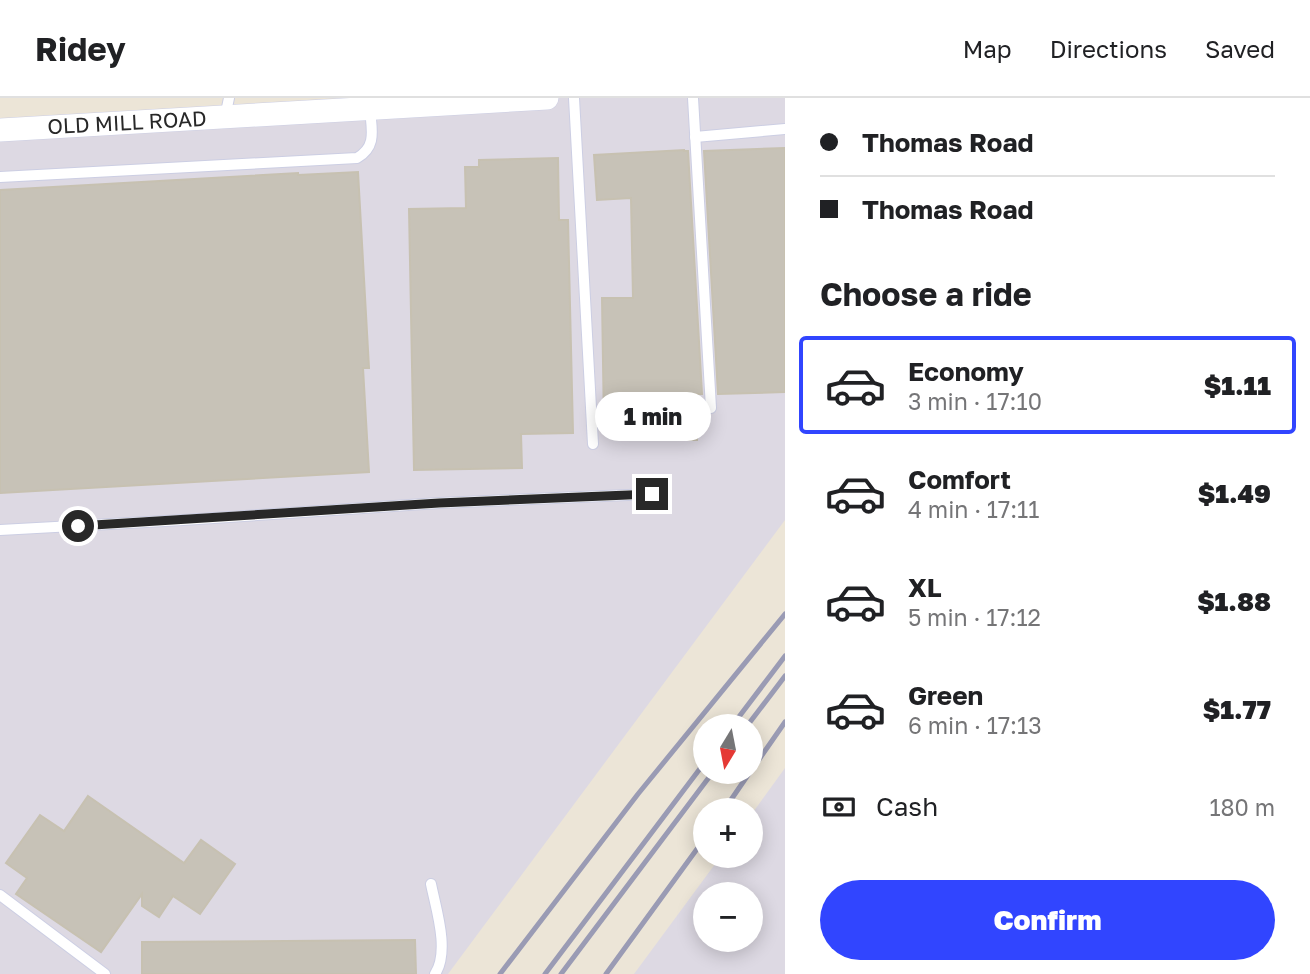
<!DOCTYPE html>
<html lang="en">
<head>
<meta charset="utf-8">
<style>
	:root { --surface:#fff; --page:#f6f6f6; --text:#202124; --muted:#757577; --line:#e0e0e0; --accent:#3145ff }
	body { margin:0; font-family:"Golos Text",sans-serif; background:var(--page); color:var(--text); height:100vh; display:flex; flex-direction:column; font-size:26px; white-space:nowrap }
	* { box-sizing:border-box; margin:0 }
	p { font-size:23px; color:var(--muted) }
	.icon { flex:none; width:38px; height:38px; fill:none; stroke:currentColor; stroke-width:2; stroke-linecap:round; stroke-linejoin:round }
	.map { position:relative; flex:1; overflow:hidden }
	.sheet { display:flex; flex-direction:column; background:var(--surface); width:525px }
	.sheet>* { flex:none }
	.top-card { display:grid; align-content:center; height:154px; padding:0 35px; background:var(--surface) }
	.needle { width:46px; rotate:190deg }
	.fabs { position:absolute; left:693px; top:616px; display:grid; gap:14px }
	.fabs a { display:grid; place-items:center; width:70px; height:70px; border-radius:50%; background:var(--surface); box-shadow:0 4px 18px #0003; font-size:35px }
	.end { position:absolute; width:32px; height:32px; margin:-16px; border:9px solid #282828; background:#fff; box-shadow:0 0 0 4px #fff }
	.from { border-radius:50% }
	.bubble { position:absolute; height:49px; border-radius:24px; background:var(--surface); box-shadow:0 4px 18px #0003; font-size:23px; font-weight:800; line-height:49px; text-align:center }
	.top-card b { display:flex; align-items:center; gap:24px; height:66px; font-size:26px }
	.top-card b+b { border-top:2px solid var(--line) }
	.top-card i { width:18px; height:18px; background:var(--text) }
	ul { padding:0; list-style:none }
	li { display:flex; align-items:center; gap:21px; height:98px; margin:0 14px 10px; padding:0 21px; border:4px solid transparent; border-radius:7px }
	li div { flex:1 }
	li b { display:block; font-size:26px }
	li em { font-style:normal; font-weight:800 }
	li.active { border-color:var(--accent) }
	li>.icon { width:63px; height:63px; stroke-width:1.5 }
	h2 { padding:0 35px; font-size:32px; line-height:84px }
	.pay { display:flex; align-items:center; gap:18px; height:77px; padding:0 35px; font-size:26px }
	.pay p { margin-inline-start:auto }
	.button { display:flex; gap:14px; margin-top:auto; padding:14px 35px }
	.button a { flex:1; height:80px; border-radius:42px; background:var(--accent); color:#fff; font-size:28px; font-weight:800; line-height:80px; text-align:center }
	header { display:flex; align-items:center; gap:42px; box-sizing:border-box; height:98px; padding:0 35px; background:var(--surface); border-bottom:2px solid var(--line) }
	header strong { font-size:33px }
	nav { display:flex; gap:38px; margin-inline-start:auto; font-size:24px }
	main { display:flex; flex:1; min-height:0 }
	.map>svg:first-child { display:block }
	.industrial { fill:#ddd9e3; fill-rule:evenodd }
	.building { fill:#c7c2b7; stroke:#c7c1b1; stroke-width:2 }
	.lines { fill:none; stroke-linecap:round; stroke-linejoin:round }
	.lane-casing { stroke:#cccee3; stroke-width:12 }
	.street-casing { stroke:#cccee3; stroke-width:24 }
	.lane { stroke:#fff; stroke-width:10 }
	.street { stroke:#fff; stroke-width:23 }
	.rail { stroke:#9a9bb4; stroke-width:5 }
	.route { stroke:#282828; stroke-width:9 }
	.labels { text-anchor:middle; dominant-baseline:central; stroke-width:6; stroke-linejoin:round; paint-order:stroke }
	.street-label { font-size:21px; fill:#282828; stroke:#fff }
</style>
</head>
<body>
<header>
<strong>Ridey</strong>
<nav><a>Map</a><a>Directions</a><a>Saved</a></nav>
</header>
<main>
<div class="map">
<svg width="785" height="876" viewBox="0 0 785 876">
	<rect width="100%" height="100%" fill="#ece5d7"/>
	<g class="industrial">
		<polygon points="547,0 785,0 785,422 448,876 0,876 0,32"/>
		<path d="M785,670V876H634L721,758H751V717ZM705,796H751V842H705Z"/>
	</g>
	<g class="building">
		<polygon points="785,50 785,294 718,296 704,53"/>
		<polygon points="684,52 684,53 688,53 702,296 696,296 697,342 672,342 672,328 604,329 602,200 633,200 631,100 597,102 594,57"/>
		<polygon points="558,60 559,122 568,122 573,335 521,336 522,370 414,372 409,111 466,110 465,69 479,69 479,62"/>
		<polygon points="358,74 369,270 363,270 369,374 0,395 0,92 298,75 298,77"/>
		<polygon points="88,698 184,765 201,742 235,766 200,816 173,798 159,819 142,808 142,796 101,854 16,796 27,780 6,765 40,717 64,733"/>
		<polygon points="415,842 416,876 142,876 142,844"/>
	</g>
	<g class="lines">
		<g class="lane-casing">
			<g id="lane">
				<polyline points="574,0 593,346"/>
				<polyline points="693,0 711,310"/>
				<polyline points="225,19 229,0"/>
				<polyline points="695,39 785,31"/>
				<path d="M0,79L357,60C378,48 371,30 370,10"/>
				<polyline points="0,432 183,422 439,405 652,396"/>
				<path d="M431,786C436,811 450,853 435,876"/>
				<polyline points="0,797 105,876"/>
			</g>
		</g>
		<g class="street-casing">
			<polyline id="street" points="0,32 547,0"/>
		</g>
		<use href="#lane" class="lane"/>
		<use href="#street" class="street"/>
		<g class="rail">
			<polyline points="732,628 785,558"/>
			<polyline points="747,628 785,578"/>
			<polyline points="751,673 785,624"/>
			<polyline points="724,712 750,674"/>
			<polyline points="500,876 638,696 785,516"/>
			<polyline points="545,876 705,664"/>
			<polyline points="561,876 713,674"/>
			<polyline points="606,876 705,740"/>
		</g>
	</g>
	<g class="lines">
		<polyline class="route" points="78,428 439,405 652,396"/>
	</g>
	<g class="labels">
		<g class="street-label">
			<text transform="translate(127 24) rotate(-3)">OLD MILL ROAD</text>
		</g>
	</g>
</svg>
<div class="fabs">
<a><svg class="needle" viewBox="-14 -14 28 28"><path d="M0-13l5 13h-10z" fill="#e53935"/><path d="M0 13l5-13h-10z" fill="#757577"/></svg></a>
<a>+</a>
<a>−</a>
</div>
<i class="end from" style="left:78px;top:428px"></i>
<i class="end" style="left:652px;top:396px"></i>
<div class="bubble" style="left:595px;top:294px;width:116px">1 min</div>
</div>
<section class="sheet">
<div class="top-card">
<b><i class="from"></i>Thomas Road</b>
<b><i></i>Thomas Road</b>
</div>
<h2>Choose a ride</h2>
<ul>
<li class="active"><svg class="icon" aria-label="car" viewBox="0 0 24 24"><path d="M5 17H2v-5l4-1 3-4h7l3 4 3 1v5h-3M9 17h6M6 11h13"/><circle cx="7" cy="17" r="2"/><circle cx="17" cy="17" r="2"/></svg><div><b>Economy</b><p>3 min · 17:10</p></div><em>$1.11</em></li>
<li><svg class="icon" aria-label="car" viewBox="0 0 24 24"><path d="M5 17H2v-5l4-1 3-4h7l3 4 3 1v5h-3M9 17h6M6 11h13"/><circle cx="7" cy="17" r="2"/><circle cx="17" cy="17" r="2"/></svg><div><b>Comfort</b><p>4 min · 17:11</p></div><em>$1.49</em></li>
<li><svg class="icon" aria-label="car" viewBox="0 0 24 24"><path d="M5 17H2v-5l4-1 3-4h7l3 4 3 1v5h-3M9 17h6M6 11h13"/><circle cx="7" cy="17" r="2"/><circle cx="17" cy="17" r="2"/></svg><div><b>XL</b><p>5 min · 17:12</p></div><em>$1.88</em></li>
<li><svg class="icon" aria-label="car" viewBox="0 0 24 24"><path d="M5 17H2v-5l4-1 3-4h7l3 4 3 1v5h-3M9 17h6M6 11h13"/><circle cx="7" cy="17" r="2"/><circle cx="17" cy="17" r="2"/></svg><div><b>Green</b><p>6 min · 17:13</p></div><em>$1.77</em></li>
</ul>
<div class="pay"><svg class="icon" aria-label="cash" viewBox="0 0 24 24"><path d="M3 7h18v10H3z"/><circle cx="12" cy="12" r="2"/></svg>Cash<p>180 m</p></div>
<div class="button"><a>Confirm</a></div>
</section>
</main>
</body>
</html>
